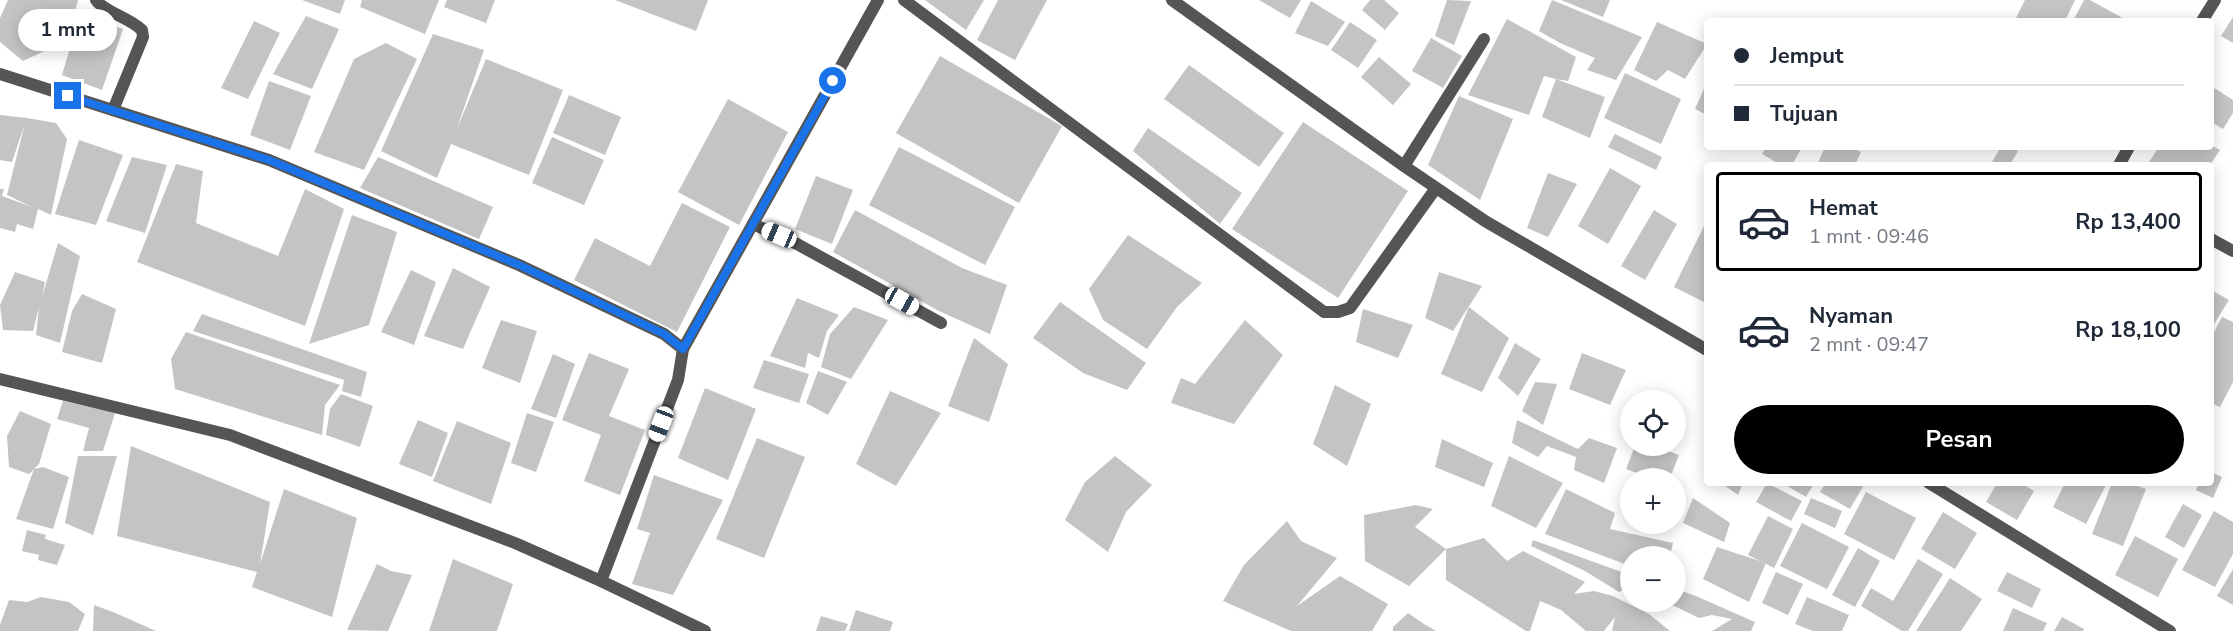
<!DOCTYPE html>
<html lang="id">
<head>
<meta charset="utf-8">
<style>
	:root { --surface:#fff; --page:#f6f6f7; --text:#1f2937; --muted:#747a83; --line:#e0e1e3; --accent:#000 }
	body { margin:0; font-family:"Nunito Sans",sans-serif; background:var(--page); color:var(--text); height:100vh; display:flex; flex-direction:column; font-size:22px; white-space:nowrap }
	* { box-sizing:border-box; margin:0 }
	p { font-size:20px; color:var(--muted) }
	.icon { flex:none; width:33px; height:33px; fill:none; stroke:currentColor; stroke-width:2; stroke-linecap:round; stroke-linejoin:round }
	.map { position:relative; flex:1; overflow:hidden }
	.details { position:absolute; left:1704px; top:162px; width:510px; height:324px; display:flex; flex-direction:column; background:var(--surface); border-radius:6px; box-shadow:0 3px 15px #0003 }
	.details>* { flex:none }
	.top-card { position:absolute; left:1704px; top:18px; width:510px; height:132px; border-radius:6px; box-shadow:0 3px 15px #0003; display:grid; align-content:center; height:132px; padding:0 30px; background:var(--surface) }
	.fabs { position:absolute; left:1620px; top:390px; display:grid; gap:12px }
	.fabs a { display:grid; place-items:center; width:66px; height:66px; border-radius:50%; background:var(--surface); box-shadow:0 3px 15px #0003; font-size:30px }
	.end { position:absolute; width:27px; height:27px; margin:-14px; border:8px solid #1a73e8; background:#fff; box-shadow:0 0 0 3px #fff }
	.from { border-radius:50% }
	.bubble { position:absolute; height:42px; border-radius:21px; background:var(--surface); box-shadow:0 3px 15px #0003; font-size:20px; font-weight:700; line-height:42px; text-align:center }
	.car { position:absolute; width:18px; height:36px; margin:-18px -9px; border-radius:8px; box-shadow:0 0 4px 2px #0007; background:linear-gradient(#fff 24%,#345 0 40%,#fff 0 76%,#345 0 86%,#fff 0) }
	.top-card b { display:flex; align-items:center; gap:21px; height:57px; font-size:22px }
	.top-card b+b { border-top:2px solid var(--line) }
	.top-card i { width:15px; height:15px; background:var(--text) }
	ul { padding:10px 0 0; list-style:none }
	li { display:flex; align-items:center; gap:18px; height:99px; margin:0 12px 9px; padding:0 18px; border:3px solid transparent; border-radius:6px }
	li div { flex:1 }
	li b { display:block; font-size:22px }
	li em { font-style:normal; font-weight:700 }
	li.current { border-color:var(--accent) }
	li>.icon { width:54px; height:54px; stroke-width:1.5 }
	.button { display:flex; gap:12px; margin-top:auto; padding:12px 30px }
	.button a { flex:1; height:69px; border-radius:36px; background:var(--accent); color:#fff; font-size:24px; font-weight:700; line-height:69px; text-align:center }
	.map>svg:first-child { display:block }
	.building { fill:#c4c4c4 }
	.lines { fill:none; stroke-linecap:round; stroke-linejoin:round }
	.minor { stroke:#555; stroke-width:12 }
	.route { stroke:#1a73e8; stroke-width:8 }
</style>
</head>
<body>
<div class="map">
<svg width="2233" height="631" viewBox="0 0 2233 631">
	<rect width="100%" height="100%" fill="#fff"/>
	<g class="building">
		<polygon points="8,0 78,0 68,40 23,61 0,42 0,18"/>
		<polygon points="302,0 345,0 340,14"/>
		<polygon points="362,0 439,0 425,34 360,7"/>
		<polygon points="447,0 495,0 486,23 444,7"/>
		<polygon points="615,0 708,0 696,31"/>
		<polygon points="925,0 984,0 966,30"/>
		<polygon points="998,0 1047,0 1015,60 977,40"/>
		<polygon points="1259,0 1301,0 1290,18"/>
		<polygon points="1370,0 1384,0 1399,13 1385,30 1362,10"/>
		<polygon points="1447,0 1471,1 1454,45 1435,36"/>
		<polygon points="1552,0 1642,37 1616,80 1587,70 1595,58 1560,43 1539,31"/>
		<polygon points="1561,0 1610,0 1603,17"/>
		<polygon points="2025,0 2075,0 2065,21 2023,21 2016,18"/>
		<polygon points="2084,0 2090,0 2128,21 2073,21"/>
		<polygon points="1311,1 1345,22 1328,46 1295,33"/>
		<polygon points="80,15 123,29 102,90 62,75"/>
		<polygon points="306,16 339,29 312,89 273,74"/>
		<polygon points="2233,17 2233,43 2221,36"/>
		<polygon points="1507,19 1576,57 1568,81 1556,79 1605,97 1590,138 1542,117 1556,79 1544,76 1529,115 1468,95"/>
		<polygon points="254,21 280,33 248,99 221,88"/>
		<polygon points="1350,22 1377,40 1358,68 1331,50"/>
		<polygon points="1657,22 1707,44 1685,79 1668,70 1656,81 1634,70"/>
		<polygon points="433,34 484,50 456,131 486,59 563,90 529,175 451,144 437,178 381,151"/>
		<polygon points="1431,38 1462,56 1443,88 1412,71"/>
		<polygon points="386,43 417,59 364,170 314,152 354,59"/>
		<polygon points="940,56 1062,126 1019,203 896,133"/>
		<polygon points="1379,57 1411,84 1393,105 1361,77"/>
		<polygon points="1189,65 1284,133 1259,167 1164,99"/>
		<polygon points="1625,73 1681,99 1661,144 1604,118"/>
		<polygon points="269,81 311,96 290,150 250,135"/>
		<polygon points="1707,82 1707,115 1695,109"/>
		<polygon points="2211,86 2233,100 2233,113 2223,129 2211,122"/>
		<polygon points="569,95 621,117 605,155 553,133"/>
		<polygon points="1459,96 1513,119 1480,200 1428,165"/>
		<polygon points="728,99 788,132 739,225 678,192"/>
		<polygon points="0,115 27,118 56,123 67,139 51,215 38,209 33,229 17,224 15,232 0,228 0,189 4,189 2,196 32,207 7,195 25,123 12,162 0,160"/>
		<polygon points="1303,122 1408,191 1338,298 1232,229"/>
		<polygon points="1148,128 1242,193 1220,224 1133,151"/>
		<polygon points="1615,134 1662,157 1656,170 1608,147"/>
		<polygon points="552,137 604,160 584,205 532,183"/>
		<polygon points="79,140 123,155 96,225 55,214"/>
		<polygon points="2211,145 2220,150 2210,165 2147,165 2159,147 2211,147"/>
		<polygon points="899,147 1015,207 985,265 869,205"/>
		<polygon points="1766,147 1802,147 1792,165 1781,165 1762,154"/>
		<polygon points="1825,147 1849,147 1861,152 1855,165 1817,165"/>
		<polygon points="2001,147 2010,147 2018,151 2010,165 1990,165"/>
		<polygon points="132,157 167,165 145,233 106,221"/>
		<polygon points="378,157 493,207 479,239 360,188"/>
		<polygon points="176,164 203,171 196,223 278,256 305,189 344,209 305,326 137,262"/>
		<polygon points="1610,168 1641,186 1608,244 1578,226"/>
		<polygon points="1548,173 1577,184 1548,237 1527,228"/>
		<polygon points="816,176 853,190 832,244 795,229"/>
		<polygon points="682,203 730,227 677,332 574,280 595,238 650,266"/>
		<polygon points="855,210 962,268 1007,285 990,334 939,311 833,252"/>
		<polygon points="1654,210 1677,224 1645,280 1621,266"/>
		<polygon points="352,215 397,232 369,325 309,344"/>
		<polygon points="1707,220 1707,301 1706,303 1674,287"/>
		<polygon points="1128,235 1202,283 1177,307 1147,349 1103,320 1089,289"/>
		<polygon points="58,243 80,256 60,343 36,335 39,307 33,331 3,330 0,305 15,272 45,282 42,297"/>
		<polygon points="453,268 490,287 463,349 424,336"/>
		<polygon points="411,270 436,282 414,345 381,332"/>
		<polygon points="1439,272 1482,286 1453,331 1425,318"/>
		<polygon points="2211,290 2229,300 2211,329"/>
		<polygon points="82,294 116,309 102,363 62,352 72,311"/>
		<polygon points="797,298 839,315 827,331 819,358 808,353 805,368 770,356"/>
		<polygon points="1060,302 1146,363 1127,390 1083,373 1033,338"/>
		<polygon points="854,307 888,320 851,379 821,367 830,334"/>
		<polygon points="1469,307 1509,338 1482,392 1441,374"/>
		<polygon points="1363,309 1413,325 1398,358 1356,342"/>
		<polygon points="202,314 367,372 361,397 342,391 344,380 193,331"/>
		<polygon points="2222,317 2233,322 2233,382 2220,407 2211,403 2211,338"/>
		<polygon points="501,320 537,331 520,383 482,368"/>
		<polygon points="1245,320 1283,355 1234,424 1171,403 1181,378 1195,384"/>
		<polygon points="186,332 340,385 325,405 322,435 175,389 171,359"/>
		<polygon points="974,338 1008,364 989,422 948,406"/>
		<polygon points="1515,343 1541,359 1518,396 1498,378"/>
		<polygon points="589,353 629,369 609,416 645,430 620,495 584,481 601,435 562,420"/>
		<polygon points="1582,353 1626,370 1610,405 1569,389"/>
		<polygon points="553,354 575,364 556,418 531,409"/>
		<polygon points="764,360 809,374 799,403 753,388"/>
		<polygon points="818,371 847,382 828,415 806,403"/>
		<polygon points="1535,382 1557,384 1543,425 1522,411"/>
		<polygon points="1335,385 1371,404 1347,466 1313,444"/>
		<polygon points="705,388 756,409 728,480 678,458"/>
		<polygon points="890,391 941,413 896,486 856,464"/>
		<polygon points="341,394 373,406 360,447 326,435 330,409"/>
		<polygon points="63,401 115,413 103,451 83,451 89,428 57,419"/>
		<polygon points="20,411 51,424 39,464 34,469 43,467 69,477 53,529 16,519 34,469 29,474 9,467 7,436"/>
		<polygon points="527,413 554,422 536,472 511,463"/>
		<polygon points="418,420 448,433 432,477 399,464"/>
		<polygon points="1517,420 1578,449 1589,438 1617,448 1604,483 1574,470 1576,457 1547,446 1538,457 1512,443"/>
		<polygon points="457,421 511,443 491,504 433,481"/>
		<polygon points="757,438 805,457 764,558 716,539"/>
		<polygon points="1442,439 1493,463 1484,487 1435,467"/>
		<polygon points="131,446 270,502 260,564 284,489 357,518 332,617 252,587 257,572 117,536"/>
		<polygon points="1635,446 1654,446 1679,455 1670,478 1651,478 1626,469"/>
		<polygon points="78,456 117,456 93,535 65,523"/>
		<polygon points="1115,456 1152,485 1126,512 1108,552 1065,520 1085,482"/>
		<polygon points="1509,456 1563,483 1536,528 1491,506"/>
		<polygon points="2211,472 2222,477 2213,498 2196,490 2199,483 2211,483"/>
		<polygon points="654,475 723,500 673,595 632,584 650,533 637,529"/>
		<polygon points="1721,483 1743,483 1738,495"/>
		<polygon points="1767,483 1802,501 1791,521 1756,502"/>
		<polygon points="1782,483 1814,483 1806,497"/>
		<polygon points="1826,483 1865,483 1850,509 1820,492"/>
		<polygon points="1997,483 2021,483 2034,491 2017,520 1986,502"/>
		<polygon points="2065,483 2107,483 2086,524 2053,507"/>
		<polygon points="2112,483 2130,483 2146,489 2123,546 2092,534"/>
		<polygon points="1566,489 1615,513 1610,529 1673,543 1670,556 1630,556 1630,566 1545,534"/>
		<polygon points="1866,492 1916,518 1894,560 1844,534"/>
		<polygon points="1693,498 1730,523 1724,542 1683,523"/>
		<polygon points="1811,498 1842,511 1835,528 1804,514"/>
		<polygon points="2183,504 2202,515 2184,548 2165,537"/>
		<polygon points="1416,505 1433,509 1415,527 1446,549 1409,586 1365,561 1364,515"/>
		<polygon points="2214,511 2233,522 2233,554 2215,587 2182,570"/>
		<polygon points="1943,512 1977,533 1955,569 1921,549"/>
		<polygon points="1768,516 1793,529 1774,568 1748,555"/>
		<polygon points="1287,521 1301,541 1337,558 1297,606 1340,576 1388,604 1372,631 1291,631 1223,601 1244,565"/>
		<polygon points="1802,523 1849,547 1827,589 1780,566"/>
		<polygon points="27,530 46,535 45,539 65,545 57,565 38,560 39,555 22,551"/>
		<polygon points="2135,536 2178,559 2158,597 2115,575"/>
		<polygon points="1484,538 1507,561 1523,551 1585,582 1574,594 1594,591 1613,596 1649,614 1670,631 1612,631 1615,617 1604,631 1586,631 1561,610 1540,601 1530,631 1526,631 1446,580 1446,549"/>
		<polygon points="1533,540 1630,575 1630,587 1619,592 1585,571 1531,546"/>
		<polygon points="1717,547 1766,563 1749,602 1703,579"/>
		<polygon points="1858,548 1880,561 1855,607 1832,595"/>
		<polygon points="453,559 513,584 497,631 429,631"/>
		<polygon points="1918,559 1943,574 1908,631 1902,631 1861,606 1871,588 1893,601"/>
		<polygon points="377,564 391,571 412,575 388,631 347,630"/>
		<polygon points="2233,569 2233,605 2217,596"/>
		<polygon points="1776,572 1803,584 1788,615 1762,603"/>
		<polygon points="2007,572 2041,589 2032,608 1997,591"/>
		<polygon points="1950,578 1982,599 1961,631 1916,631"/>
		<polygon points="1676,589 1696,596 1755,622 1751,631 1712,631 1732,619 1712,615 1699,618 1666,602 1656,608 1655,602 1676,602"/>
		<polygon points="41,597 69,602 85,614 78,631 0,631 0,625 9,600 27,602"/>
		<polygon points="1807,597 1849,615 1842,631 1813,631 1795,624"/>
		<polygon points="94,605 113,612 156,631 93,631"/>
		<polygon points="2013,608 2047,623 2043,631 2003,631"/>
		<polygon points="856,610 893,622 890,631 849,631"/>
		<polygon points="1408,613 1424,624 1436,631 1393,631 1393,627"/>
		<polygon points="821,616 848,624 845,631 816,631"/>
		<polygon points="2062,617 2084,629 2083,631 2054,631"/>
	</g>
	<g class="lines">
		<g class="minor">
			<path d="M96,0C104,12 129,17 142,30L143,37L113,110"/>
			<polyline points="904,0 1324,312 1338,312 1350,308 1436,188"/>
			<polyline points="1172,0 1404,166 1485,221 1707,350"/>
			<polyline points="2202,21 2215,0"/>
			<polyline points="0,74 269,160 519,265 664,334 683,349 678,380 601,581"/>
			<polyline points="2119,165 2129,147"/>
			<polyline points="1404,166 1484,39"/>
			<polyline points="753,224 797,244 941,323"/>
			<polyline points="2211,239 2233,251"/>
			<polyline points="683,349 878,0"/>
			<polyline points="0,379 230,435 515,543 601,581 705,631"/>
			<polyline points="1929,483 2170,631"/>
		</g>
	</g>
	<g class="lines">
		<polyline class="route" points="68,96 269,160 519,265 664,334 683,349 833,81"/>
	</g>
</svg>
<div class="fabs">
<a><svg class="icon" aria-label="locate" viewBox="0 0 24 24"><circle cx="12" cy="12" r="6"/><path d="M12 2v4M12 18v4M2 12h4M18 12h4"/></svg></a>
<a>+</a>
<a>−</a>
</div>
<i class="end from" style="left:833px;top:81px"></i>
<i class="end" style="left:68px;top:96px"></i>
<div class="bubble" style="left:18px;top:9px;width:99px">1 mnt</div>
<i class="car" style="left:779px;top:235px;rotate:293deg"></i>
<i class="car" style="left:902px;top:301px;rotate:119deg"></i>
<i class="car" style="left:661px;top:424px;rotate:201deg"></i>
<div class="top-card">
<b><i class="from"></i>Jemput</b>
<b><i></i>Tujuan</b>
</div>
<section class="details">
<ul>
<li class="current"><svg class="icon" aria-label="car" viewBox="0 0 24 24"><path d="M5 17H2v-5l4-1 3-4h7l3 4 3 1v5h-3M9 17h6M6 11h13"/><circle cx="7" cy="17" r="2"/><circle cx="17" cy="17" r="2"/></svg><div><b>Hemat</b><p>1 mnt · 09:46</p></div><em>Rp 13,400</em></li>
<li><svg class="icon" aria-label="car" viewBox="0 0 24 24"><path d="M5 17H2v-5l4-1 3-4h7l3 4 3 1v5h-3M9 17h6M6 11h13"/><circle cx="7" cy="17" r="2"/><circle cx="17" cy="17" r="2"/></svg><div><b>Nyaman</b><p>2 mnt · 09:47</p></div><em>Rp 18,100</em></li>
</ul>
<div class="button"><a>Pesan</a></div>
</section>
</div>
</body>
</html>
